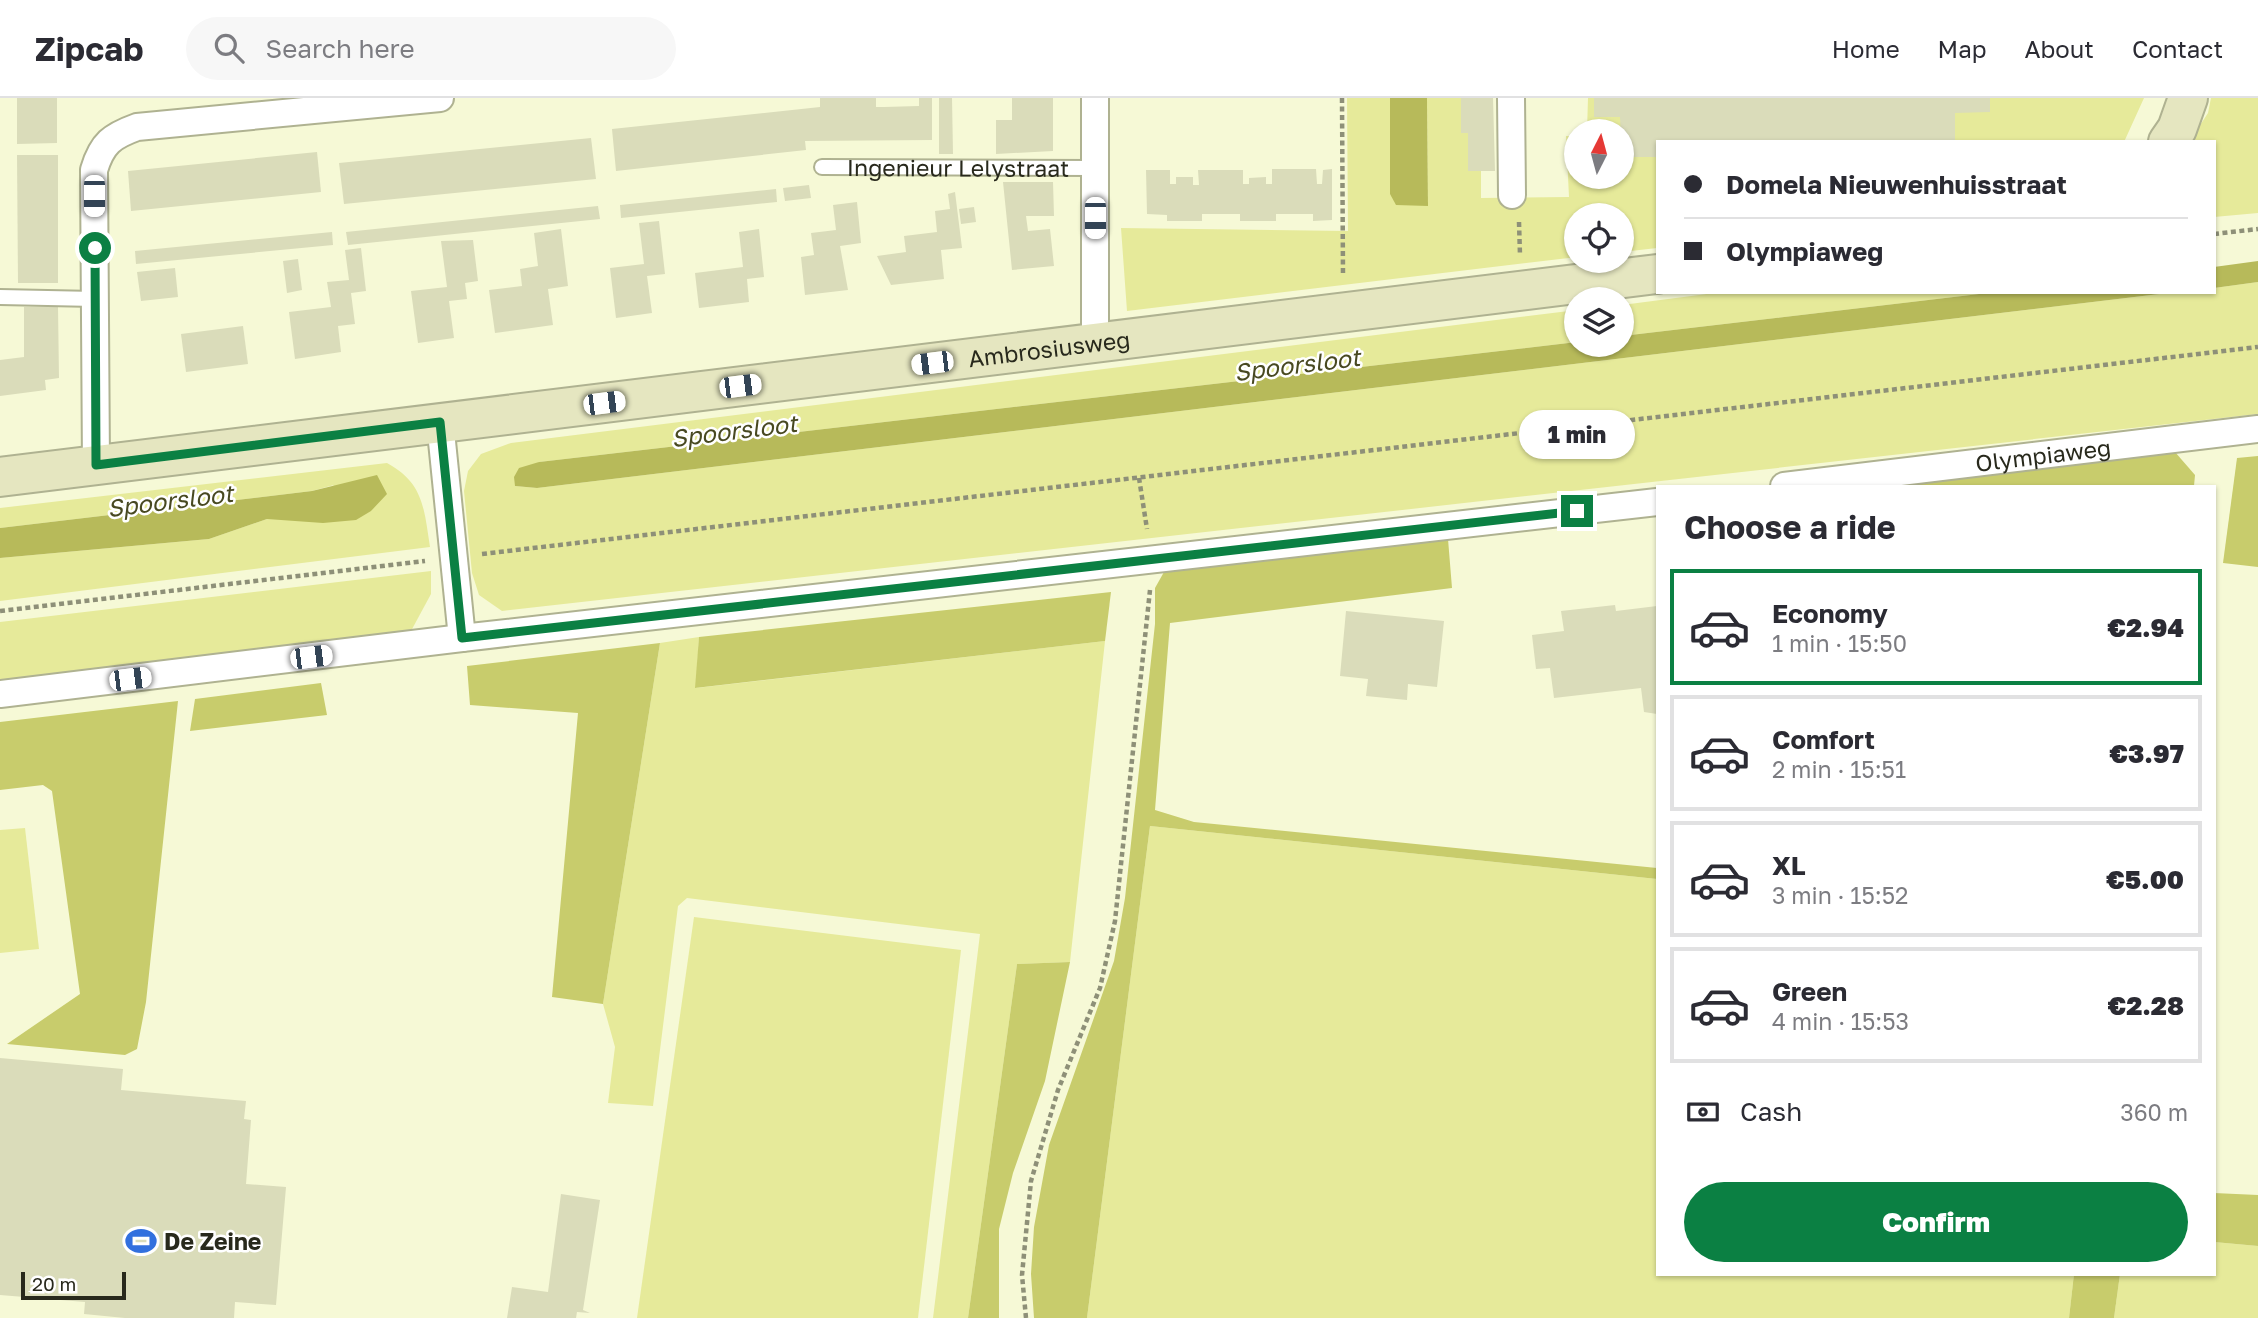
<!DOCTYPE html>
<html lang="en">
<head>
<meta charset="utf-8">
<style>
	:root { --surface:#fff; --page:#f7f7f7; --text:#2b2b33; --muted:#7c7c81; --line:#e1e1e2; --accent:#0b8043 }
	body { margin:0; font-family:"Golos Text",sans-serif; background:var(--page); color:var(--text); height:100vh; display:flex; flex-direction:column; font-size:26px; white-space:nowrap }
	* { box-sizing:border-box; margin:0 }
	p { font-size:23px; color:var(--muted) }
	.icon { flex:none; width:38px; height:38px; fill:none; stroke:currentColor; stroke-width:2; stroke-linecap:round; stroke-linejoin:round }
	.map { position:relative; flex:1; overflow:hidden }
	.details { position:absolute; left:1656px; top:387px; width:560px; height:791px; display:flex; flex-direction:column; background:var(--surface); border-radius:0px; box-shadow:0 2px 5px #0004 }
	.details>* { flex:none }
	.banner { position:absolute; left:1656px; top:42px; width:560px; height:154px; border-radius:0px; box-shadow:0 2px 5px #0004; display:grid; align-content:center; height:154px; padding:0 28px; background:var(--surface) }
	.needle { width:46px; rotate:6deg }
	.controls { position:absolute; left:1564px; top:21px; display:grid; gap:14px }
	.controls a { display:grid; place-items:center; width:70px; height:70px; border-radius:50%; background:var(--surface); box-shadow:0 2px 5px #0004; font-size:35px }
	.scale { position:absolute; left:21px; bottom:18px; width:105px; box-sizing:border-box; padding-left:7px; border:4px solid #28291c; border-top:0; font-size:19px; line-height:24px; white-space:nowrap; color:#28291c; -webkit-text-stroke:5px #fff; paint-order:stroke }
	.end { position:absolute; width:32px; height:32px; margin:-16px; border:9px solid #0b8043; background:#fff; box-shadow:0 0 0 4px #fff }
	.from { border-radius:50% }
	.bubble { position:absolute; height:49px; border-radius:24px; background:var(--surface); box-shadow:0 2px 5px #0004; font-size:23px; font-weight:800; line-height:49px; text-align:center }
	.car { position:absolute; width:21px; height:42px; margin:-21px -10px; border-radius:9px; box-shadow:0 0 5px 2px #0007; background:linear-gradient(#fff 24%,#345 0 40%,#fff 0 76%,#345 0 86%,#fff 0) }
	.banner b { display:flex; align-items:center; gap:24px; height:66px; font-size:26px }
	.banner b+b { border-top:2px solid var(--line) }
	.banner i { width:18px; height:18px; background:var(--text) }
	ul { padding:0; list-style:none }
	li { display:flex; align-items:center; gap:21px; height:116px; margin:0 14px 10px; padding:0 14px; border:4px solid var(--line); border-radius:0px }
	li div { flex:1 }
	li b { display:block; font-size:26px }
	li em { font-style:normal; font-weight:800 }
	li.current { border-color:var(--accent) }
	li>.icon { width:63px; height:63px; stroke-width:1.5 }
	h2 { padding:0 28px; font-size:32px; line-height:84px }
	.pay { display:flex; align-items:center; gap:18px; height:77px; padding:0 28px; font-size:26px }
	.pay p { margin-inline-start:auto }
	.action { display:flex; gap:14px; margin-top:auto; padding:14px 28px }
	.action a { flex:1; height:80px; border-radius:42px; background:var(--accent); color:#fff; font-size:28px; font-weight:800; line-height:80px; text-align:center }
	header { display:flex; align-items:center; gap:42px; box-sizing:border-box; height:98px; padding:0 35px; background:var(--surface); border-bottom:2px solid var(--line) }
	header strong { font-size:33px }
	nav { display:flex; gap:38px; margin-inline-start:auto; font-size:24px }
	.search { width:490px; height:63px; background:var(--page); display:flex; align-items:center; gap:18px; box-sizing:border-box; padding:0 24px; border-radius:38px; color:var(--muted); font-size:26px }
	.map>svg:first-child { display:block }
	.green { fill:#e6ea9a }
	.forest { fill:#c8cc6c }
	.water { fill:#b7ba5a }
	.building { fill:#dadcba }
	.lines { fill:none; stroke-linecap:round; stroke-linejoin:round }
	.lane-casing { stroke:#afb291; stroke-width:18 }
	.street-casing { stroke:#afb291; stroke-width:30 }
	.secondary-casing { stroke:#afb291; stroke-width:42 }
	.path { stroke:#8e9078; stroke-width:4.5; stroke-dasharray:5 3.5; stroke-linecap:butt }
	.lane { stroke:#fff; stroke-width:14 }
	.street { stroke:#fff; stroke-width:26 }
	.secondary { stroke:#e5e6c0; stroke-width:38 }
	.route { stroke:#0b8043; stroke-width:9 }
	.labels { text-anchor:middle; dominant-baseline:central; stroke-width:5; stroke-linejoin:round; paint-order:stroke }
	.street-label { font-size:23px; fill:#28291c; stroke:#fff }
	.poi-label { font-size:23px; font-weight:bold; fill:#28291c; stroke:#fff; text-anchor:start }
	.water-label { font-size:24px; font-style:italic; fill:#484921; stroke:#fff }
</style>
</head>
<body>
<header>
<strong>Zipcab</strong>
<div class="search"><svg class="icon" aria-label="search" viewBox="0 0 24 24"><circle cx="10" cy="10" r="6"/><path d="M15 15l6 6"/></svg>Search here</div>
<nav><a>Home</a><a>Map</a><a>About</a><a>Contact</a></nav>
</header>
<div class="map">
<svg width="2258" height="1220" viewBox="0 0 2258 1220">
	<rect width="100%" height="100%" fill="#f6f9d6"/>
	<g class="green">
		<polygon points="1347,0 1390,0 1390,96 1428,108 1427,0 1481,0 1481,100 1569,99 1566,38 1577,38 1577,79 1622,79 1622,33 1587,33 1588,0 2144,0 2124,44 1657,44 1657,150 1622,154 1622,117 1577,117 1577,159 1127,213 1121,130 1348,133"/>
		<polygon points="2211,0 2258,0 2258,115 2214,119 2214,44 2189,44 2208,15"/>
		<polygon points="2258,184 2258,316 502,513 479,497 472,475 464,393 468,373 481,356 511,345 1577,212 1577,244 539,364 515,388 537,390 2176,194 2214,194 2214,190"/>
		<polygon points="1722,194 1996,194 1622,238 1622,207"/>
		<path d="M387,365C424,385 424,411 430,449L0,503V460L209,441L267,421H294L334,387L312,393L0,430V410Z"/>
		<polygon points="431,473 431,496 411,533 0,589 0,524"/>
		<polygon points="699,539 696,590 1105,543 1070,864 1017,866 968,1220 933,1220 980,836 687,800 678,808 653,1008 608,1005 615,949 603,906 660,545"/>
		<polygon points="1150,728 1657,781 1657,1176 2074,1176 2069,1220 1087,1220"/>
		<polygon points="25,730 39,851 0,855 0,732"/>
		<polygon points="694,819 961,852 918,1220 637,1220"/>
		<polygon points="2214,1144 2258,1148 2258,1220 2114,1220 2120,1176 2214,1176"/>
	</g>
	<g class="forest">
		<polygon points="2175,354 2195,377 2194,388 1889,388"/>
		<polygon points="2258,358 2258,469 2223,465 2237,360"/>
		<polygon points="1448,441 1452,490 1170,525 1155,712 1194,724 1657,770 1657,781 1150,728 1087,1220 1034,1220 1031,1176 1034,1129 1049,1047 1114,863 1125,800 1155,526 1155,490 1164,474"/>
		<polygon points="1111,494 1105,543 695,590 699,539"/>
		<polygon points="660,545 603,906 552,899 578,615 470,607 467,568"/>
		<polygon points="321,585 327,617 190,633 195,601"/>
		<polygon points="178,603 146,904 137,951 125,957 7,946 80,896 52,693 43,687 0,692 0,624"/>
		<polygon points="1070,864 1045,983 1013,1075 999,1131 999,1220 968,1220 1017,866"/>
		<polygon points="2214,1095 2258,1097 2258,1148 2214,1144"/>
		<polygon points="2074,1176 2120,1176 2114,1220 2069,1220"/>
	</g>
	<g class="water">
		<polygon points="1390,0 1427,0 1428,108 1396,107 1390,96"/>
		<polygon points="2258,163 2258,184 2214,190 2214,169"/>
		<polygon points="1996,194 2176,194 537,390 515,388 514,379 519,370 539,364 1577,244 1577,247 1622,247 1622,238"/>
		<polygon points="377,377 387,396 371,413 356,422 323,425 267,421 209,441 0,460 0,430 312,393"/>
	</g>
	<g class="building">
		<polygon points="17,0 57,0 57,45 17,46"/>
		<polygon points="820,0 876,0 876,9 884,9 919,8 919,0 932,0 932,42 805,43 806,52 616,73 612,31 820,9"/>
		<polygon points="939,0 952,0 953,56 939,56"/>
		<polygon points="1012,0 1053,0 1053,53 996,56 996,22 1012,22"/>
		<polygon points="1461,0 1493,0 1495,73 1468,73 1468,35 1461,35"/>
		<polygon points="1594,0 1990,0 1990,14 1955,15 1955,44 1657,44 1657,59 1622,59 1620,19 1594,19"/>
		<polygon points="591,40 596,81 344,106 339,65"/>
		<polygon points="317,54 321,94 131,113 128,73"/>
		<polygon points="17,57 58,57 58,185 18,185"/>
		<polygon points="1272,71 1316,71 1317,86 1322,86 1323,72 1332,71 1332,122 1313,123 1313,116 1276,116 1276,123 1240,123 1240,116 1202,116 1202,123 1167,123 1167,117 1147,116 1146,72 1170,72 1170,86 1176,86 1176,79 1193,79 1193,87 1199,87 1198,72 1243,72 1243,86 1249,86 1249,80 1266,79 1266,86 1272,86"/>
		<polygon points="1003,84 1053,84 1054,118 1026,118 1028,133 1050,131 1054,168 1012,172"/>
		<polygon points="809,87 811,100 785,103 783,90"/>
		<polygon points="776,91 777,104 621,120 620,107"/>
		<polygon points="955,94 962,150 941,152 944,181 891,187 877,158 906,154 904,138 937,134 935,113 950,111 948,96"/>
		<polygon points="857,104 861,145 840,148 848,192 805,197 801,159 814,157 811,135 836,132 833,107"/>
		<polygon points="598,108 600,121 348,147 346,134"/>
		<polygon points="974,109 976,124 961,126 959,111"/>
		<polygon points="659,123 665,176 647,178 652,215 616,220 610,170 644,166 639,125"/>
		<polygon points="561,131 568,188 548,191 553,227 495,235 489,192 522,188 520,171 538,168 534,135"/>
		<polygon points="759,131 764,179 747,181 749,204 699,210 695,175 743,169 739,134"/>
		<polygon points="332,134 333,147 136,166 135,153"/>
		<polygon points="473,142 478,183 465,185 467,201 449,203 454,240 418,245 411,193 447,189 441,143"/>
		<polygon points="361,150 366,193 351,195 355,226 338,228 341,254 295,261 289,214 331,209 327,184 349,182 345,152"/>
		<polygon points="298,161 302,192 287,195 283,163"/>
		<polygon points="175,170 178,199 141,203 137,174"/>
		<polygon points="24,209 58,209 59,280 45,282 46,292 0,298 0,262 24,259"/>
		<polygon points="243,228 248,266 186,274 181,236"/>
		<polygon points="1615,507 1616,513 1657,508 1657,616 1644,614 1641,590 1554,600 1550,570 1536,571 1532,537 1564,533 1561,513"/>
		<polygon points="1346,513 1444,523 1437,589 1408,586 1407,602 1366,598 1368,581 1340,578"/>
		<polygon points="0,960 123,971 121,992 246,1003 244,1021 251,1022 246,1086 286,1089 276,1207 235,1204 234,1220 125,1220 84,1216 85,1204 0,1197"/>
		<polygon points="561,1096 600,1102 583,1212 590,1215 577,1214 576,1220 507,1220 512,1189 548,1194"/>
	</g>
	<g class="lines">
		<g class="lane-casing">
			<g id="lane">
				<path id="s1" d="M822,69L1095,70"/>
				<polyline points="0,199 95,201"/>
			</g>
		</g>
		<g class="street-casing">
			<g id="street">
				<polyline points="1095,0 1095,245"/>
				<polyline points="1511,0 1512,97"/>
				<polyline points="440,324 462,540"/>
				<path d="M96,367L94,72C102,45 112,38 137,29L440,0"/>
				<path id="s2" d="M1784,388L2258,331"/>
				<polyline points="0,596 462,540 1657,404"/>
			</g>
		</g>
		<g class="secondary-casing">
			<g id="secondary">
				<polyline points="2168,44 2177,31 2188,0"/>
				<path id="s3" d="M0,379L1657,176"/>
			</g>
		</g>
		<g class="path">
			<polyline points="1342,0 1343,178"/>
			<polyline points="1519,124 1520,157"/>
			<polyline points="2214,136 2258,131"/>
			<polyline points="1139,380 1147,431"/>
			<polyline points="482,456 2258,249"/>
			<polyline points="0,513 425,463"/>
			<polyline points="1026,1220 1022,1177 1031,1083 1058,992 1100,890 1115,823 1150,492"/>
		</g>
		<use href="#lane" class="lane"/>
		<use href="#street" class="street"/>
		<use href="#secondary" class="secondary"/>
	</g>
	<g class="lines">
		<polyline class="route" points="95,150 96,367 440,324 462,540 1577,413"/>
	</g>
	<defs>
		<g id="stadium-bare" transform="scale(2.415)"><path d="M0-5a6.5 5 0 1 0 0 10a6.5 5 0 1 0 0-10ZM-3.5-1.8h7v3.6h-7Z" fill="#3270de" stroke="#fff" stroke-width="2.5" paint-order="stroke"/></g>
	</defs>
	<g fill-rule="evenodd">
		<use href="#stadium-bare" x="141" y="1143"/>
	</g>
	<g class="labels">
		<g class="street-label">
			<text stroke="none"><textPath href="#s1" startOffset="136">Ingenieur Lelystraat</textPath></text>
			<text stroke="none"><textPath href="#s3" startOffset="1057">Ambrosiusweg</textPath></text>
			<text stroke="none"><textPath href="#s2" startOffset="261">Olympiaweg</textPath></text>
		</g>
		<g class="poi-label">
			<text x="164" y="1143">De Zeine</text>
		</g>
		<g class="water-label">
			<text transform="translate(1297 266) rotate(-7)">Spoorsloot</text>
			<text transform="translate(734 332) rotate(-7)">Spoorsloot</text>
			<text transform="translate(170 402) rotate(-7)">Spoorsloot</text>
		</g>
	</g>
</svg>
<div class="controls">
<a><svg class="needle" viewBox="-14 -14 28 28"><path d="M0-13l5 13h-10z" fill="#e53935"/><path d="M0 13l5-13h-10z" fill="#7c7c81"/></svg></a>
<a><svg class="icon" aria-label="locate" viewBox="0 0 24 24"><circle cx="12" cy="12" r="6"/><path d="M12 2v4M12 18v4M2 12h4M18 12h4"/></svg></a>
<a><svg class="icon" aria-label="layers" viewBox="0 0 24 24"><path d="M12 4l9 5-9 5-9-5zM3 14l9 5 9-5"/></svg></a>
</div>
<div class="scale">20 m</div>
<i class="end from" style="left:95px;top:150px"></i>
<i class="end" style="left:1577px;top:413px"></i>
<div class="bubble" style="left:1519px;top:312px;width:116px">1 min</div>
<i class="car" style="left:94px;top:98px;rotate:180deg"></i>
<i class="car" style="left:1095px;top:120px;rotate:180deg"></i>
<i class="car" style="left:932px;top:265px;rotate:263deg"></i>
<i class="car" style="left:740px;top:288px;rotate:83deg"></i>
<i class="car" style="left:604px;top:305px;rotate:83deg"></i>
<i class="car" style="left:311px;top:559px;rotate:83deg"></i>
<i class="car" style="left:130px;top:581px;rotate:83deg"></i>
<div class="banner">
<b><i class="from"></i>Domela Nieuwenhuisstraat</b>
<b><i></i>Olympiaweg</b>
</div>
<section class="details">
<h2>Choose a ride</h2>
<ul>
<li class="current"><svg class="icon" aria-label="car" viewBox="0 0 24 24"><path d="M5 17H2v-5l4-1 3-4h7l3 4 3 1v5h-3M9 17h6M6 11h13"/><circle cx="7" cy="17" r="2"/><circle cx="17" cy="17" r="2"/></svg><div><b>Economy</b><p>1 min · 15:50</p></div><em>€2.94</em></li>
<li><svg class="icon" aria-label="car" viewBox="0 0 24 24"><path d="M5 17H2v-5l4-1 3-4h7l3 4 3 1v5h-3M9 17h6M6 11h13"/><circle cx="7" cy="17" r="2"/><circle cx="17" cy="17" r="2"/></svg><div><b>Comfort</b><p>2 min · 15:51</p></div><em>€3.97</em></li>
<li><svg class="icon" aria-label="car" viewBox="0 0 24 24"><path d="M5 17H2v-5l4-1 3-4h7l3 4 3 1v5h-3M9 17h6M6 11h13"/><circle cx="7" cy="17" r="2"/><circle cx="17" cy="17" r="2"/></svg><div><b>XL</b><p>3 min · 15:52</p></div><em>€5.00</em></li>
<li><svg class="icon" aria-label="car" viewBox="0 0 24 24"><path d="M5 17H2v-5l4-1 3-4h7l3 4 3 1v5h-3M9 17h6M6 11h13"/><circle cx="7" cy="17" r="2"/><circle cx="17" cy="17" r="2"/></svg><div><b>Green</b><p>4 min · 15:53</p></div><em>€2.28</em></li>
</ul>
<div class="pay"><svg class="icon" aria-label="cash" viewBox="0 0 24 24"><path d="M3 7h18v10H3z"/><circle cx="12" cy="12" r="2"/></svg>Cash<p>360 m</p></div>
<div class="action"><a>Confirm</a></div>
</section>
</div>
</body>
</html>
